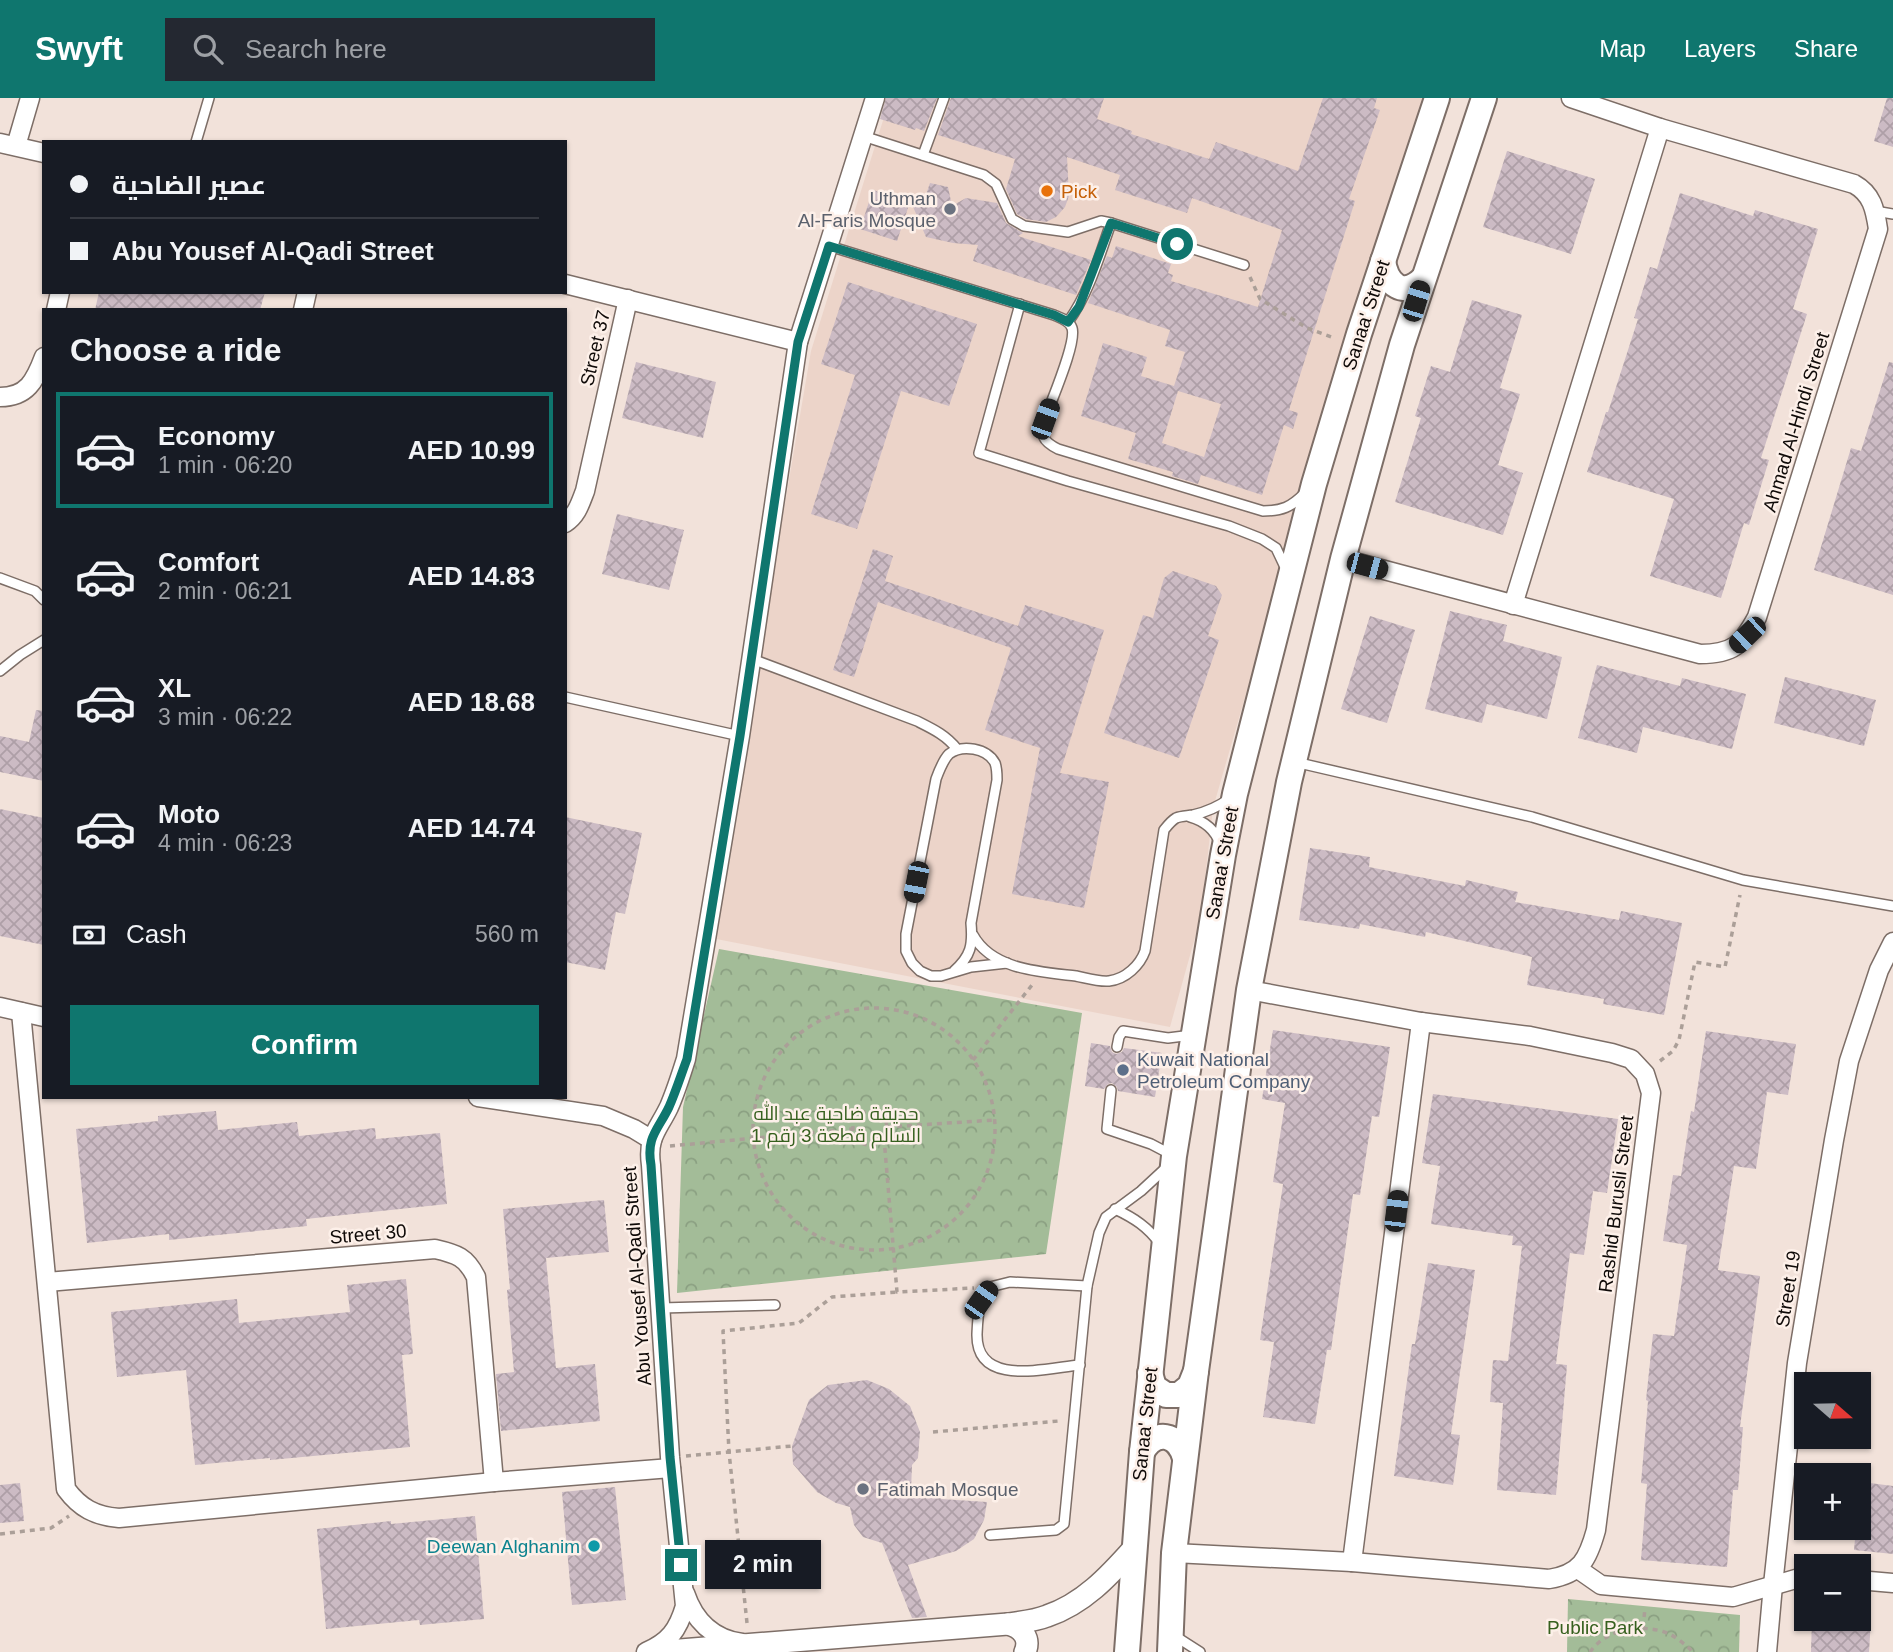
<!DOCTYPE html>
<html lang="en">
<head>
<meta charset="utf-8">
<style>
	:root { --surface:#171b24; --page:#242831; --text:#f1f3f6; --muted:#9ea1a6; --line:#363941; --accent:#0f766e }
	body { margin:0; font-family:Helvetica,Cairo,sans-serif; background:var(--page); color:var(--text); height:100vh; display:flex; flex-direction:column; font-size:26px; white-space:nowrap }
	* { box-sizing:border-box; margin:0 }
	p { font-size:23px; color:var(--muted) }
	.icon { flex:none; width:38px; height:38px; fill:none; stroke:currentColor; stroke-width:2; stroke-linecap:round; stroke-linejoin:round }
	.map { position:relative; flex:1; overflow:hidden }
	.panel { position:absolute; left:42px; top:210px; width:525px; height:791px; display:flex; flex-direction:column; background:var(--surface); border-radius:0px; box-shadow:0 2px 5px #0004 }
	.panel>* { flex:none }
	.banner { position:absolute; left:42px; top:42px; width:525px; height:154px; border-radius:0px; box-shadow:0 2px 5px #0004; display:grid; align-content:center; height:154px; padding:0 28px; background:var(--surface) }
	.needle { width:46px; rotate:110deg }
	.buttons { position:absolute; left:1794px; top:1274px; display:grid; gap:14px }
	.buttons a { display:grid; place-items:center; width:77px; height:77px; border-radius:0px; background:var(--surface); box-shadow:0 2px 5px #0004; font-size:35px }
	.end { position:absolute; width:32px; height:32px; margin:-16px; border:9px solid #0f766e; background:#fff; box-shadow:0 0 0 4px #fff }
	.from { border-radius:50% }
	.bubble { position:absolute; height:49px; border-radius:0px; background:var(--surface); box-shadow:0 2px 5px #0004; font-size:23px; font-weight:700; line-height:49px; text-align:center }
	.car { position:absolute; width:21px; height:42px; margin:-21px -10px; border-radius:9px; box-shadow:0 0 5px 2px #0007; background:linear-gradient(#222 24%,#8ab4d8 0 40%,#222 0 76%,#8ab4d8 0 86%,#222 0) }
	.banner b { display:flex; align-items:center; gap:24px; height:66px; font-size:26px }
	.banner b+b { border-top:2px solid var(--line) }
	.banner i { width:18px; height:18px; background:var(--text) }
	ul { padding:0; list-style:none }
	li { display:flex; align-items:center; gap:21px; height:116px; margin:0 14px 10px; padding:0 14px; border:4px solid transparent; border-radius:0px }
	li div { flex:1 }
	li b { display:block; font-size:26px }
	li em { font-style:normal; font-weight:700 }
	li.current { border-color:var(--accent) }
	li>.icon { width:63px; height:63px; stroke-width:1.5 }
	h2 { padding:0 28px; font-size:32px; line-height:84px }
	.pay { display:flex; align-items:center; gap:18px; height:77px; padding:0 28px; font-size:26px }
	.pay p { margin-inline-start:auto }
	.action { display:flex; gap:14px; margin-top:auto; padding:14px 28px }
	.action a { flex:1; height:80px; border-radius:0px; background:var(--accent); color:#fff; font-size:28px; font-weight:700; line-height:80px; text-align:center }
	header { display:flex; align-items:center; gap:42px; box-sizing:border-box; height:98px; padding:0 35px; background:var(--accent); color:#fff }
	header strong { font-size:33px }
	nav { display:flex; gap:38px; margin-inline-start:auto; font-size:24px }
	.search { width:490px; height:63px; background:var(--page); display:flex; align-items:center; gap:18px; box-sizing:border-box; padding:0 24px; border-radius:0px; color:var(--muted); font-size:26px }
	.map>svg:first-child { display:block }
	.built { fill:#ecd4c9 }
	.park { fill:url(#park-crowns) }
	.building { fill:url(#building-cross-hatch); fill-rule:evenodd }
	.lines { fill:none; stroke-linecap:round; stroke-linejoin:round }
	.service-casing { stroke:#7d6e67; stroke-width:12 }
	.minor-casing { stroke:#7d6e67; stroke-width:21 }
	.tertiary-casing { stroke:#7d6e67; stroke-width:24 }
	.secondary-casing { stroke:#7d6e67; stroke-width:28 }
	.path { stroke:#ab9f98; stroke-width:3.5; stroke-dasharray:5 5; stroke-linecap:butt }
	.service { stroke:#fff; stroke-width:9 }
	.minor { stroke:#fff; stroke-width:18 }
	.tertiary { stroke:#fff; stroke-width:21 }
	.secondary { stroke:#fff; stroke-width:24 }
	.route { stroke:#0f766e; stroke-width:9 }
	.food-dot { fill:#e8710a; stroke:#fdf0e9; stroke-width:2.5 }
	.worship-dot { fill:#6b7280; stroke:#fdf0e9; stroke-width:2.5 }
	.service-dot { fill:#5c6f8a; stroke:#fdf0e9; stroke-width:2.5 }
	.culture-dot { fill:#0f9aa8; stroke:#fdf0e9; stroke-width:2.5 }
	.labels { text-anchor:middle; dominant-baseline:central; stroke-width:5; stroke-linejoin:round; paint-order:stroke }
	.food-label { font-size:19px; fill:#c56008; stroke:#fdf0e9; text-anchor:start }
	.worship-label { font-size:19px; fill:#5b616d; stroke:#fdf0e9; text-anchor:end }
	.street-label { font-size:19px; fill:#0f0a08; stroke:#fdf0e9 }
	.service-label { font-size:19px; fill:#4e5e75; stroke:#fdf0e9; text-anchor:start }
	.park-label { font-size:19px; fill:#36601e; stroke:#fdf0e9 }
	.culture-label { font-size:19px; fill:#0d838f; stroke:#fdf0e9; text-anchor:end }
</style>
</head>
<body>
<header>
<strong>Swyft</strong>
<div class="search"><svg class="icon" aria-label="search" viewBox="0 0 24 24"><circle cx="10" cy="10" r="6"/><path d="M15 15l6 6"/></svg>Search here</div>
<nav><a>Map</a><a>Layers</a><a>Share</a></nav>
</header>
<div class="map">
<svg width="1893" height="1554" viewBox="0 0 1893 1554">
	<defs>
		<pattern id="park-crowns" width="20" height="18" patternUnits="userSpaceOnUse" patternTransform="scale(1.75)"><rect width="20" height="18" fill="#a3bc98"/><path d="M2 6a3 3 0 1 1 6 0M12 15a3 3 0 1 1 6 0" fill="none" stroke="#8ba082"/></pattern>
		<pattern id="building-cross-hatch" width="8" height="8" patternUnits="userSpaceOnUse" patternTransform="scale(1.75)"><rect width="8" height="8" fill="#ccbbc4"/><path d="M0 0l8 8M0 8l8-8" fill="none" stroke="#ae9fa7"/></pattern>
	</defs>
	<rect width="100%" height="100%" fill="#f2e2da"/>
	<polygon class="built" points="890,0 1431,0 1284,464 1213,710 1201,818 1170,929 711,840 811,253"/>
	<g class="park">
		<polygon points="719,851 1082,915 1046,1156 677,1195 683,1009"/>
		<polygon points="1568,1501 1740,1517 1739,1554 1567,1554"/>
	</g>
	<g class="building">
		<polygon points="886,0 937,0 924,33 916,30 915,32 880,21"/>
		<path d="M951,0H1104L1097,21L1132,33L1131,36L1209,61L1216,44L1298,73L1323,0H1377L1374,10L1380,12L1349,101L1355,103L1289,312L1298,315L1293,331L1284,327L1262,397L1201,377L1198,386L1172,378L1173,374L1128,361L1136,335L1081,318L1103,245L1147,259L1141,278L1174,288L1185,254L1165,248L1170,232L1088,205L1107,158L1112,160L1116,148L1171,166L1168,175L1173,177L1171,183L1258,209L1282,132L1192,100L1187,115L1115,92L1120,77L1067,59L1069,98L1065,109L1056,119L1046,124L1026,121L1017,116L1006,91L1015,61L938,37ZM1178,293L1221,306L1204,359L1162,345Z"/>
		<polygon points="1887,0 1893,0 1893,49 1874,43"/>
		<polygon points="1507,53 1595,81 1571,156 1483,129"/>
		<polygon points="930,85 948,89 952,108 966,100 997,105 1006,125 1023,135 1018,138 1091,162 1076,197 973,163 978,147 953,145 926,139 911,104 922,108"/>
		<polygon points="873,92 910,104 897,143 860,131"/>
		<polygon points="1680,95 1753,118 1755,112 1818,131 1793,211 1807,216 1761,360 1769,362 1749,427 1744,425 1721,500 1650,478 1674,401 1587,374 1606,314 1608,314 1638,221 1634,220 1650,169 1657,171"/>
		<polygon points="848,184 977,226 949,308 901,293 857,431 811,416 855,277 821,266"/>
		<polygon points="99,194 265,194 260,212 95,212"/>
		<polygon points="1472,202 1522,217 1500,290 1520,296 1498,367 1523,375 1503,437 1395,404 1421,320 1415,318 1431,268 1450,274"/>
		<polygon points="636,264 716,284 703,340 622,320"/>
		<polygon points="1889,264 1893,265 1893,497 1814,472 1851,350 1861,353"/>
		<polygon points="617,416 684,432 669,492 602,476"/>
		<polygon points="873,451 893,458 885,483 1018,528 1025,507 1104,532 1060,675 1109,684 1084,810 1012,796 1040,650 985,632 1011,550 878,504 854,579 833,572"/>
		<polygon points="1173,473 1216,488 1222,497 1208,538 1219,542 1179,660 1104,635 1143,517 1153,520 1164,480"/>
		<polygon points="1450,513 1507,527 1503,543 1562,559 1547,621 1487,606 1482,625 1425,611"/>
		<polygon points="1370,518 1415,532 1387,625 1341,611"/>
		<polygon points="1597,567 1680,588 1682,580 1746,596 1732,651 1643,629 1637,655 1578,640"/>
		<polygon points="1785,579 1876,602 1864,648 1774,625"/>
		<polygon points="36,612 44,613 44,683 0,674 0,638 29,644"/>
		<polygon points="0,711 44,720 44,847 0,838"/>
		<polygon points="565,719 642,735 625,816 616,814 605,872 565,864"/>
		<polygon points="1310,750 1370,759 1369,769 1465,788 1466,782 1518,794 1515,804 1619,822 1621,813 1682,825 1664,917 1603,906 1604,901 1527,887 1532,859 1426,834 1425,839 1360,826 1359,831 1299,822"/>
		<polygon points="1273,932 1390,949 1379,1019 1372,1018 1360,1097 1353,1096 1331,1252 1327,1252 1315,1326 1263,1319 1274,1244 1260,1242 1283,1086 1273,1084 1285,1005 1262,1001"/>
		<polygon points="1706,933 1796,946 1788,997 1767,994 1756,1071 1734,1068 1718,1172 1760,1178 1740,1329 1743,1329 1738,1392 1733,1392 1727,1469 1641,1462 1647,1386 1641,1385 1648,1303 1646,1302 1653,1236 1674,1238 1687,1147 1663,1143 1673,1077 1681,1078 1691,1013 1694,1014"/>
		<polygon points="1091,945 1110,948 1112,954 1116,956 1122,954 1124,950 1162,955 1155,999 1118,993 1117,989 1112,985 1108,986 1104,991 1085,988"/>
		<polygon points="1433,996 1618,1021 1607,1095 1593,1093 1584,1157 1570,1155 1556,1266 1567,1267 1556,1397 1497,1392 1503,1305 1490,1304 1493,1262 1508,1263 1522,1148 1512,1147 1513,1138 1431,1126 1440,1068 1422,1065"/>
		<polygon points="216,1013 218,1032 297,1024 299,1038 375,1030 376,1041 440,1035 447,1106 306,1121 307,1128 228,1136 169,1142 169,1136 87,1145 76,1031 158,1023 158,1018"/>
		<polygon points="604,1102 609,1154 546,1160 556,1270 595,1266 600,1323 501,1333 496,1276 514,1274 507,1192 510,1191 503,1111"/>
		<polygon points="1428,1165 1475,1172 1451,1336 1460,1337 1453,1387 1394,1378 1412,1246 1415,1246"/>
		<polygon points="406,1181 413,1256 402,1257 410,1349 270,1362 270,1360 195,1367 186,1272 117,1279 111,1214 237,1201 239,1225 350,1214 347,1187"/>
		<polygon points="867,1282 889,1291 910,1308 920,1334 918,1360 912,1367 911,1393 938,1395 941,1401 987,1404 984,1422 974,1441 956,1453 908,1467 927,1519 912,1520 882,1445 863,1439 854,1427 850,1409 836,1405 817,1394 793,1366 792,1348 809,1302 828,1287"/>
		<polygon points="1862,1384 1893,1388 1893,1456 1854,1452 1856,1430 1858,1430 1858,1413"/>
		<polygon points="20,1385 24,1423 0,1425 0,1387"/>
		<polygon points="615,1389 626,1502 572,1507 562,1394"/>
		<polygon points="475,1418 484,1521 420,1527 419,1522 326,1531 317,1431 391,1423 391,1426"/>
		<polygon points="1812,1521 1871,1521 1869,1554 1811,1554"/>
	</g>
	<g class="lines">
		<g class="service-casing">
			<g id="service">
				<polyline points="863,38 984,77 996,86 1012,121 1024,128 1068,134 1101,123 1111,125 1244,167"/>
				<polyline points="196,44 209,0"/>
				<polyline points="923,57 944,0"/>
				<polyline points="1875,113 1893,116"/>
				<path d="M829,148L1054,217C1061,220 1070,223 1072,230C1077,245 1051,303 1045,321C1041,338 1042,343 1058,351L1263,413C1282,413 1291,409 1304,396"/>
				<polyline points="1020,206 979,355 1068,383 1229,428 1262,441 1276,450 1285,469"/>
				<path d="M1068,224C1089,195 1099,159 1111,125"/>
				<polyline points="0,480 35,493 44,502"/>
				<path d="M752,561L917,623C933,631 946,637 957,651"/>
				<polyline points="0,573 20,557 44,542"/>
				<polyline points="565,599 740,638"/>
				<polyline points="1295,664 1532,719 1743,782 1893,808"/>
				<path d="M1190,719C1204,723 1215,731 1220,746"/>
				<path d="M973,837C992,872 1041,874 1076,878C1086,880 1099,884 1109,883C1126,881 1140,867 1145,853L1164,732C1168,727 1171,723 1176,720C1181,718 1187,718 1193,717C1206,714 1218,709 1229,701"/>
				<path d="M954,873C971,858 973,847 971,825L997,682C997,677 997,670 995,665C987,650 962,646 949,656C943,662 939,673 936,681L906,836V853L912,865L920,873L931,878H941L971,869L1007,865"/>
				<polyline points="1117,949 1119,939 1123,933 1168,940 1192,937"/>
				<polyline points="1111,992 1107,1031 1151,1046 1172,1057"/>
				<path d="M1115,1111C1134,1120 1148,1129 1160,1146"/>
				<polyline points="661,1210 775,1207"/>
				<path d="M1080,1267C1046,1270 976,1290 977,1236C978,1215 978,1206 990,1189L1010,1184L1087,1188"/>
				<polyline points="990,1437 1056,1432 1064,1426 1087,1188 1099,1135 1106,1119 1141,1093 1168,1068"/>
				<polyline points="1175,1538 1200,1554"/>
			</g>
		</g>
		<g class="minor-casing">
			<g id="minor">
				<polyline points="0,45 44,55"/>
				<polyline points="16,48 30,0"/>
				<polyline points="565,186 798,244"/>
				<polyline points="56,212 60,194"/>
				<polyline points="303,212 307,194"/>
				<path d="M0,299C27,299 35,283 44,259"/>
				<path d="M565,425C577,417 580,406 585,393L628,201"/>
				<path d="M1343,461L1700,556C1733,556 1742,547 1757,519L1878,131C1875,111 1872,96 1854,86L1660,30L1571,0"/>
				<polyline points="1513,507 1660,30"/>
				<polyline points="0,909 44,919"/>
				<path d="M21,914L66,1391C80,1410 95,1418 119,1420L494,1384L671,1370"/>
				<polyline points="478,999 603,1018 634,1031 652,1042"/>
				<path d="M47,1184L435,1151C457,1156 466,1159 476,1179L494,1384"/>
				<path d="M1174,1455L1352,1464L1549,1481C1581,1476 1588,1461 1596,1432L1651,995L1645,976L1631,961L1612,955L1530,938L1421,924L1249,892"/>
				<polyline points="1352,1464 1421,924"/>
				<polyline points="1578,1471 1601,1487 1733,1499 1806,1478"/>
				<polyline points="1858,1482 1893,1485"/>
				<path d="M685,1495C694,1522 713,1541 742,1545"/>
				<path d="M646,1554C669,1544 678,1532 685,1508L670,1359L651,1067C647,1039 658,1032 669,1009C676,993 681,977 686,961L740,638L798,244L875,0"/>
				<polyline points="1767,1554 1773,1487 1797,1265 1834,1042 1849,963 1879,872 1893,844"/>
			</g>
		</g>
		<g class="tertiary-casing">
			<g id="tertiary">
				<path d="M1008,1526C1022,1530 1031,1540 1025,1554"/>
				<path d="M655,1554L1008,1526C1021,1524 1035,1523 1047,1518C1083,1506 1109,1478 1133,1451"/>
			</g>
		</g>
		<g class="secondary-casing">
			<g id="secondary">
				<path d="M1383,163C1387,187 1403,200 1423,181"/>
				<polyline points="1150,1275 1154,1289 1166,1297 1179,1297 1190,1288 1196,1273"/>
				<path d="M1142,1354C1155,1331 1178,1335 1185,1360"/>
				<polyline points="1127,1554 1142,1354 1174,1058 1223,757 1235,696 1314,386 1359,236 1437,0"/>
				<polyline points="1170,1554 1174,1455 1196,1273 1249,892 1289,684 1343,461 1402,247 1484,0"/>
			</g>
		</g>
		<g class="path">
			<polyline points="1250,179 1260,201 1307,230 1334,240"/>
			<circle cx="874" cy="1031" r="121"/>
			<polyline points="973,962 1032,887"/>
			<polyline points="1660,963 1673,953 1679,942 1695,864 1725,869 1740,797"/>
			<circle cx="870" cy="1030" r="17"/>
			<polyline points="887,1029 995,1022"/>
			<polyline points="884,1040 897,1194 974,1190"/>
			<polyline points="670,1048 852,1031"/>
			<polyline points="933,1334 1059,1323"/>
			<polyline points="686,1358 792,1348"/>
			<polyline points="0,1436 51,1430 69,1418"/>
			<polyline points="747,1525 729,1354 723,1233 799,1225 832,1199 897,1194"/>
			<polyline points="1643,1529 1645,1510"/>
			<path d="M1590,1554C1606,1531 1641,1525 1667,1535C1675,1538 1683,1545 1690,1551L1692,1554"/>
		</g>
		<use href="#service" class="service"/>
		<use href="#minor" class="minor"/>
		<use href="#tertiary" class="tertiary"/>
		<use href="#secondary" class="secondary"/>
	</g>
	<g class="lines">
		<path class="route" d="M681,1467L670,1359L651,1067C646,1039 658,1032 669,1009C676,993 681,977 687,961L740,638L798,244L829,148L1054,217L1068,224L1079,209L1111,125L1177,146"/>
	</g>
	<circle class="food-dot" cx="1047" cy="93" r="7"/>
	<g class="worship-dot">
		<circle cx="950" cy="111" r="7"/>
		<circle cx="863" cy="1391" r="7"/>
	</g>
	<circle class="service-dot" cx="1123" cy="972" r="7"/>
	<circle class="culture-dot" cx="594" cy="1448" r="7"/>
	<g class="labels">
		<g class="food-label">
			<text x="1061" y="93">Pick</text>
		</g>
		<g class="worship-label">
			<text x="936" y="100">Uthman<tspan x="936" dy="22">Al-Faris Mosque</tspan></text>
			<text x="877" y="1391" text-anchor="start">Fatimah Mosque</text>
		</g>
		<g class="street-label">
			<text transform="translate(1366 217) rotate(-72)">Sanaa' Street</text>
			<text transform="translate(595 250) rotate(-77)">Street 37</text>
			<text transform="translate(1796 324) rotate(-73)">Ahmad Al-Hindi Street</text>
			<text transform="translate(1222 765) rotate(-80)">Sanaa' Street</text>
			<text transform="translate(1616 1106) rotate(-83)">Rashid Burusli Street</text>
			<text transform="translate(368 1136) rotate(-5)">Street 30</text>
			<text transform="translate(637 1178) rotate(-94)">Abu Yousef Al-Qadi Street</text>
			<text transform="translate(1788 1191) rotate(-81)">Street 19</text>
			<text transform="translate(1145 1326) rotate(-84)">Sanaa' Street</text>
		</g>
		<g class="service-label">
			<text x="1137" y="961">Kuwait National<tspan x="1137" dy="22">Petroleum Company</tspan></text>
		</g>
		<g class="park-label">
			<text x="836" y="1015">حديقة ضاحية عبد الله<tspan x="836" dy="22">السالم قطعة 3 رقم 1</tspan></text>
			<text x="1595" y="1529">Public Park</text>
		</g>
		<g class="culture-label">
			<text x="580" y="1448">Deewan Alghanim</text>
		</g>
	</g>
</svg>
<div class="buttons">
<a><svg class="needle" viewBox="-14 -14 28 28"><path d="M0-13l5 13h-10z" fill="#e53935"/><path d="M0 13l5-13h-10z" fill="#9ea1a6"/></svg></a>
<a>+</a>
<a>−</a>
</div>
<i class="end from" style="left:1177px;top:146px"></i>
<i class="end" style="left:681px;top:1467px"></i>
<div class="bubble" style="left:705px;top:1442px;width:116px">2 min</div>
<i class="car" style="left:1416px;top:203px;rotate:17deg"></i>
<i class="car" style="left:1045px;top:321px;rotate:20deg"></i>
<i class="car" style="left:1367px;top:468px;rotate:105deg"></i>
<i class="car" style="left:1747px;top:537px;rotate:226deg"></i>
<i class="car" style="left:916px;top:784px;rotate:191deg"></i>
<i class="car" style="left:1396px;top:1113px;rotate:7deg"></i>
<i class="car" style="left:981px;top:1202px;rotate:35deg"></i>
<div class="banner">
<b><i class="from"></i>عصير الضاحية</b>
<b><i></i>Abu Yousef Al-Qadi Street</b>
</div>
<section class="panel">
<h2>Choose a ride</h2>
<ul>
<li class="current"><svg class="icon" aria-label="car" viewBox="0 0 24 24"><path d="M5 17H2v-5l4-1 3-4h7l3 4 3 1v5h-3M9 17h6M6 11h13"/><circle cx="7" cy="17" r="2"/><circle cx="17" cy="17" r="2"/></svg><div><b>Economy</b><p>1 min · 06:20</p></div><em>AED 10.99</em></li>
<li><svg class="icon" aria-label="car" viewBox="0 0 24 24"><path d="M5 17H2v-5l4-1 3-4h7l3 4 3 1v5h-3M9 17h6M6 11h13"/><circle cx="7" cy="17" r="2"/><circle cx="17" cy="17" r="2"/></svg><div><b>Comfort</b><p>2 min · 06:21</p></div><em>AED 14.83</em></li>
<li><svg class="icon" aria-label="car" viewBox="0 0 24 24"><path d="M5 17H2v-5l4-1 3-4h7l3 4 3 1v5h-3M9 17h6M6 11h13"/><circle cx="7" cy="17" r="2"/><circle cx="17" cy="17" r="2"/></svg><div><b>XL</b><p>3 min · 06:22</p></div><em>AED 18.68</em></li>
<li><svg class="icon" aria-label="car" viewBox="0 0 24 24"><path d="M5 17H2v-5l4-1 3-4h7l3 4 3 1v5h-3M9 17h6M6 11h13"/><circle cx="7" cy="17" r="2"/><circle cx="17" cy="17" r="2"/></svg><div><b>Moto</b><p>4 min · 06:23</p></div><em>AED 14.74</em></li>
</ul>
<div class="pay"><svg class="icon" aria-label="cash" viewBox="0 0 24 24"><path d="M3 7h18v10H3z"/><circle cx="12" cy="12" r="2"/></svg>Cash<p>560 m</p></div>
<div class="action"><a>Confirm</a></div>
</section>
</div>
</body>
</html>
